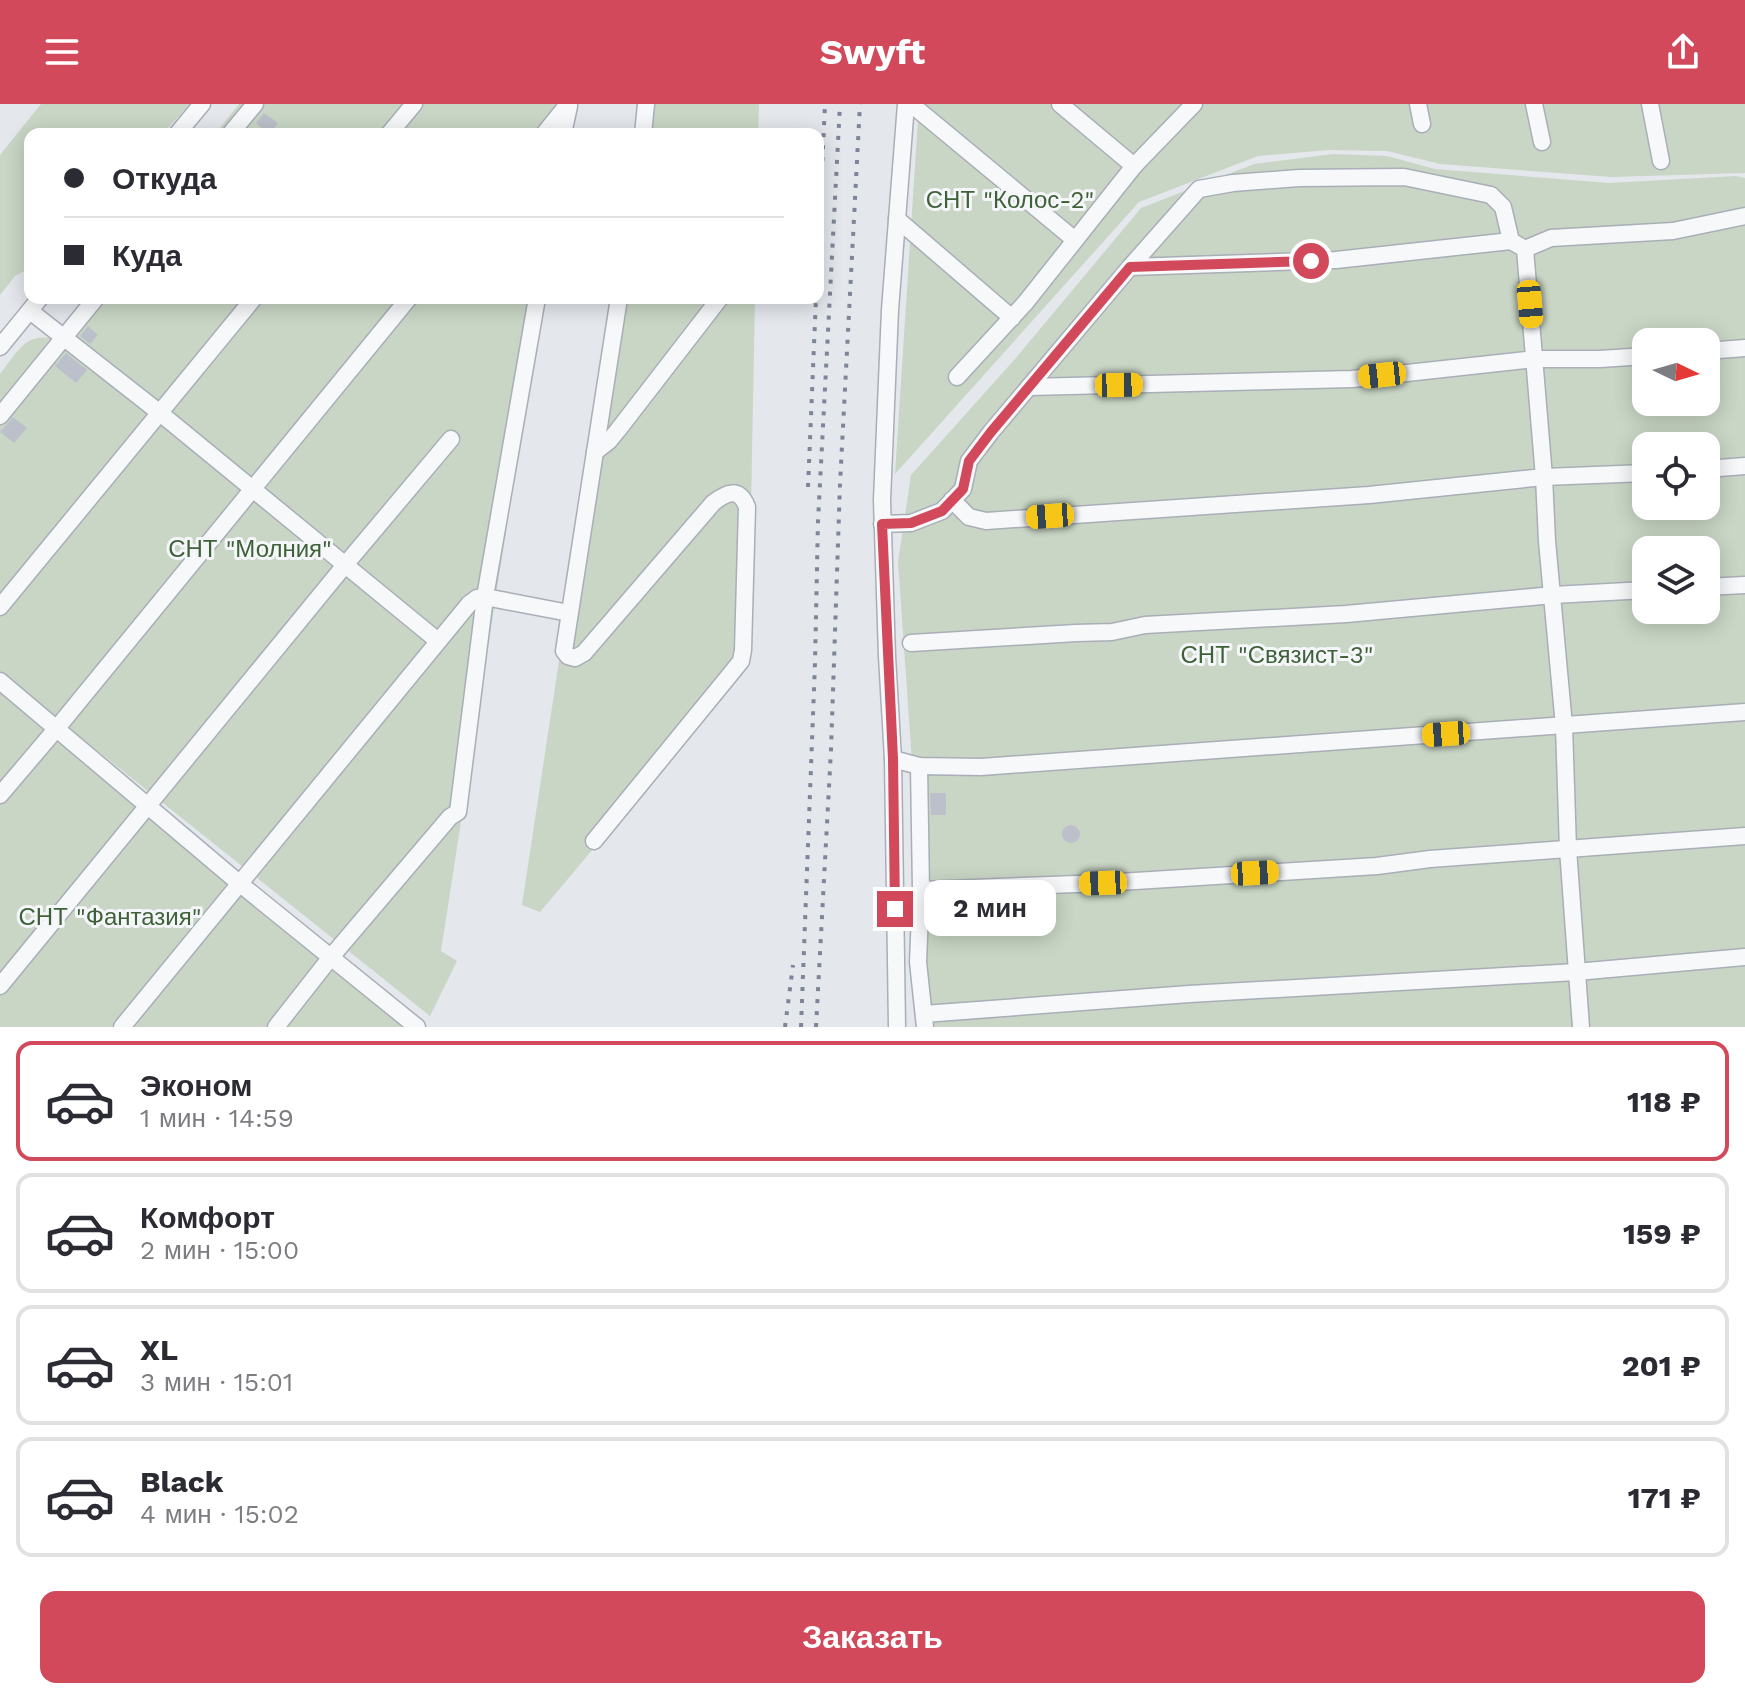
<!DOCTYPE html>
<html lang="ru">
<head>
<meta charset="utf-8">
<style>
	:root { --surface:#fff; --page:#f2f2f3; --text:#2b2b33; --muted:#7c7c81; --line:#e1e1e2; --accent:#d1495b }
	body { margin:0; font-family:"Work Sans",sans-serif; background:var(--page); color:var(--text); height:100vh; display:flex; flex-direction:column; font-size:30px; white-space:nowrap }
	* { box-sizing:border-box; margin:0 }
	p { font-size:26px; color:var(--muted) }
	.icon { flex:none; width:44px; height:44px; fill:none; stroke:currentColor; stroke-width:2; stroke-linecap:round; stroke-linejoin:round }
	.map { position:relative; height:923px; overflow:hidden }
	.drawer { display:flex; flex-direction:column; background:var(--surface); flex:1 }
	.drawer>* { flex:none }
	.guide { position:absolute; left:24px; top:24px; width:800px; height:176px; border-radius:16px; box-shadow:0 4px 20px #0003; display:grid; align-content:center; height:176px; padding:0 40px; background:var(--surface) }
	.needle { width:52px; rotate:95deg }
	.tools { position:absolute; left:1632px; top:224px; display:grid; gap:16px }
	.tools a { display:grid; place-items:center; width:88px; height:88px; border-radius:16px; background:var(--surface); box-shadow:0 4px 20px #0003; font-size:40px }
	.end { position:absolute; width:36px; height:36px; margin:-18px; border:10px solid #d1495b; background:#fff; box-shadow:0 0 0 4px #fff }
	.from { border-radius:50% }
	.bubble { position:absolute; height:56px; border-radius:16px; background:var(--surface); box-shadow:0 4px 20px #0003; font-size:26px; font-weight:700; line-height:56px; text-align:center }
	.car { position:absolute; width:24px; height:48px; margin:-24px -12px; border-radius:10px; box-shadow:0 0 6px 2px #0007; background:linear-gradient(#f5c518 24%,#345 0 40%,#f5c518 0 76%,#345 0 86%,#f5c518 0) }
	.guide b { display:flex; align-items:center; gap:28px; height:76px; font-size:30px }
	.guide b+b { border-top:2px solid var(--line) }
	.guide i { width:20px; height:20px; background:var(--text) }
	ul { padding:14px 0 0; list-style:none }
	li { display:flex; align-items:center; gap:24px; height:120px; margin:0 16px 12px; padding:0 24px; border:4px solid var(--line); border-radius:16px }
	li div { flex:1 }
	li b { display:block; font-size:30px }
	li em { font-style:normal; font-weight:700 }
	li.on { border-color:var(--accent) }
	li>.icon { width:72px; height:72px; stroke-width:1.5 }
	.cta { display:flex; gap:16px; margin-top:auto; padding:16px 40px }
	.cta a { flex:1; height:92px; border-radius:16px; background:var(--accent); color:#fff; font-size:32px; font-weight:700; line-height:92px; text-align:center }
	header { display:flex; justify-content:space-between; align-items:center; height:104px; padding:0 40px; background:var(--accent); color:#fff; font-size:36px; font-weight:700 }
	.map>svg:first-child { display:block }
	.green { fill:#c9d6c5; fill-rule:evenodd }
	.building { fill:#bbc0ca }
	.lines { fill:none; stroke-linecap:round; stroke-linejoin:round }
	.minor-casing { stroke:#a9aeb7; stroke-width:19 }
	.minor { stroke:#f7f8fa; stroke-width:16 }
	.rail { stroke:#7d8696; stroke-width:4; stroke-dasharray:4 8; stroke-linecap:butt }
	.route { stroke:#d1495b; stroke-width:10 }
	.labels { text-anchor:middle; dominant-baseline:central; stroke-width:6; stroke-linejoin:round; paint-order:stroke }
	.park-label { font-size:24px; fill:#3f6138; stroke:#f4f6f9 }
</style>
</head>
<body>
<header><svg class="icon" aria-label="menu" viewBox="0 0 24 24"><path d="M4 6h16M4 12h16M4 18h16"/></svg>Swyft<svg class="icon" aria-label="share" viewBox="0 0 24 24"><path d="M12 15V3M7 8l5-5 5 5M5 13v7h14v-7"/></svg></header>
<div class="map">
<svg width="1745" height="923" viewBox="0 0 1745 923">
	<rect width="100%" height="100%" fill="#e4e7ec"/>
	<g class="green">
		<polygon points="41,0 190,0 162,30 30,30 30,164 15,172 0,191 0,51"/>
		<polygon points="239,0 572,0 567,30 215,30"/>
		<polygon points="641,0 759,0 758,30 638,30"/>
		<polygon points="919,0 1745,0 1745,69 1611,73 1440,60 1387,47 1328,46 1258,52 1139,98 895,370"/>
		<path d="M1333,50L1387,52L1435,65L1609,79L1736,72L1745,74V923H927L921,786L898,458L911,371L1015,255L1141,104L1254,60ZM1646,238H1706V298H1646ZM1646,342H1706V402H1646ZM1646,446H1706V506H1646Z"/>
		<path d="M86,194H542L441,847L457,857L430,912L0,569V270C15,252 25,227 52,235Z"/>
		<polygon points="614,194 755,194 748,561 540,808 522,801"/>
		<polygon points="0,585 423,923 0,923"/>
	</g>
	<g class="building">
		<polygon points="264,9 278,19 269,30 256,19"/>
		<polygon points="88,222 98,231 90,240 80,232"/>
		<polygon points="66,249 87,266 76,279 55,262"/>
		<polygon points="13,313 27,324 14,339 0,328"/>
		<polygon points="930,689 946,689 946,711 931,711"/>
		<circle cx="1071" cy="730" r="9"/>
	</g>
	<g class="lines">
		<g class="minor-casing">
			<g id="minor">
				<polyline points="911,0 1075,136"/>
				<polyline points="1060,0 1134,62"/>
				<polyline points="1418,0 1422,20"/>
				<polyline points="1534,0 1542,38"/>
				<polyline points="1650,0 1661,57"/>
				<polyline points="177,30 202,0"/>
				<polyline points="230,30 255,0"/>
				<polyline points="389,30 414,0"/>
				<polyline points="544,30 568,0"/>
				<polyline points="563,30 569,2"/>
				<polyline points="643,30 646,0"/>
				<polyline points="897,115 1012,214"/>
				<polyline points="1525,145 1551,134 1673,127 1745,112"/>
				<polyline points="1130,163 1336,156 1511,137"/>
				<polyline points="30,207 160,309 438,537"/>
				<polyline points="0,243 40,194"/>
				<polyline points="1706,247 1745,244"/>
				<polyline points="957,273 1026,198 1134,62 1194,0"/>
				<polyline points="1029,283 1352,275 1535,255 1600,255 1646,252"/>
				<polyline points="0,312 96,194"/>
				<polyline points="595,348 609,337 618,326 720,194"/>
				<polyline points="1706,365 1745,362"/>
				<polyline points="952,396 969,413 986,417 1369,391 1544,373 1646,369"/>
				<polyline points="882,420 911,419 942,407 963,385 969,357 991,328 1130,163 1199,85 1233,79 1299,74 1404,73 1491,91 1503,103 1511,137 1525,145 1544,373 1547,437 1564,622 1568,745 1581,923"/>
				<polyline points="1706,483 1745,481"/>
				<polyline points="0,503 254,194"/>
				<polyline points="911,539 1076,529 1112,528 1145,521 1346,510 1553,491 1646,486"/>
				<polyline points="0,577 239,779 417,923"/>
				<polyline points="893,655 919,662 981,663 1745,608"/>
				<polyline points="919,662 921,786 918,858 925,923"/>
				<polyline points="0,691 57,624 409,194"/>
				<path d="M594,737L733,567L741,557L743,546L747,403C739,383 727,388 713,399L584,549L575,554L568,552L564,547L619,194"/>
				<polyline points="921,786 1103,779 1377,762 1430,755 1745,732"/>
				<polyline points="0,882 345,461 451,335"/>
				<polyline points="924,910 1189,890 1576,868 1745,853"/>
				<polyline points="122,923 469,500 477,494 485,493 569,509"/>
				<polyline points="276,923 331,853 450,713 458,708 485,493 537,194"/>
				<polyline points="897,923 893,655 887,552 882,396 890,206 906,0"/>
			</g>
		</g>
		<use href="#minor" class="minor"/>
		<g class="rail">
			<polyline points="818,153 825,0"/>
			<polyline points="808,383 816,194"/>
			<polyline points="785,923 793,861"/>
			<polyline points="801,923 815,559 818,417 840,0"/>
			<polyline points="816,923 831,646 840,380 860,0"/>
		</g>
	</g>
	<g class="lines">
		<polyline class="route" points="895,805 893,655 882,420 911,419 942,407 963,385 969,357 991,328 1130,163 1311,157"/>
	</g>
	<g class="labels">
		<g class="park-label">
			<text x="1010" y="96">СНТ "Колос-2"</text>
			<text x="250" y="445">СНТ "Молния"</text>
			<text x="1277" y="551">СНТ "Связист-3"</text>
			<text x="110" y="813">СНТ "Фантазия"</text>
		</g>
	</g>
</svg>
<div class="tools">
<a><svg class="needle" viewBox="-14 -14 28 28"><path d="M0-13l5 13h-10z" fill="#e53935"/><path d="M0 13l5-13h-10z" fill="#7c7c81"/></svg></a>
<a><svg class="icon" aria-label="locate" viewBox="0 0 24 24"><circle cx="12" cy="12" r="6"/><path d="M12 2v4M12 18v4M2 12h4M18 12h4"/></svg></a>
<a><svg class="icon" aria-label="layers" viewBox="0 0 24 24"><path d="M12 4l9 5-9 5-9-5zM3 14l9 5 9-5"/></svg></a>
</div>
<i class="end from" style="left:1311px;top:157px"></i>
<i class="end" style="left:895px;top:805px"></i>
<div class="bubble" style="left:924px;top:776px;width:132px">2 мин</div>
<i class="car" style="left:1530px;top:200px;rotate:175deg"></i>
<i class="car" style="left:1382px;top:271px;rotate:264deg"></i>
<i class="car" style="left:1119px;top:281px;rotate:89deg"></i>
<i class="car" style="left:1050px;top:412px;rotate:266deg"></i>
<i class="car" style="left:1446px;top:630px;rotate:266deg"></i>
<i class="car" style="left:1255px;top:769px;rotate:87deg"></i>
<i class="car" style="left:1103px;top:779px;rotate:268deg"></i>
<div class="guide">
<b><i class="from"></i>Откуда</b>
<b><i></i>Куда</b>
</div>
</div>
<section class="drawer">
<ul>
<li class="on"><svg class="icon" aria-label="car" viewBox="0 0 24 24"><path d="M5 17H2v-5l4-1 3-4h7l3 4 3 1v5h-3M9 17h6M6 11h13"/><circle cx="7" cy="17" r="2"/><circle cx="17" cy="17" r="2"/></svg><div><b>Эконом</b><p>1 мин · 14:59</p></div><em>118 ₽</em></li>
<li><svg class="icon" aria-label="car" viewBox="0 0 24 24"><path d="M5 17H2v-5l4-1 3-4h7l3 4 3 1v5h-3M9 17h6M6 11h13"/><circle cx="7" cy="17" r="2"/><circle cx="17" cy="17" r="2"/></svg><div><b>Комфорт</b><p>2 мин · 15:00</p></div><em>159 ₽</em></li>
<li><svg class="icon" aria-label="car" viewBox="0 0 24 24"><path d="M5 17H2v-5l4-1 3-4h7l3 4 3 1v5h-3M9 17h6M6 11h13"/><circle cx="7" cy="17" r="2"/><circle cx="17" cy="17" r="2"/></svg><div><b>XL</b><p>3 мин · 15:01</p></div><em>201 ₽</em></li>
<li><svg class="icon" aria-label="car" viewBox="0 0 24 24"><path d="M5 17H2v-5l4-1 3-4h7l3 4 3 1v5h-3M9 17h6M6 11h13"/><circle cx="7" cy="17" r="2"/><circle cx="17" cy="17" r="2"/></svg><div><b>Black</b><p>4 мин · 15:02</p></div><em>171 ₽</em></li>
</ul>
<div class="cta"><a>Заказать</a></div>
</section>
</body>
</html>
